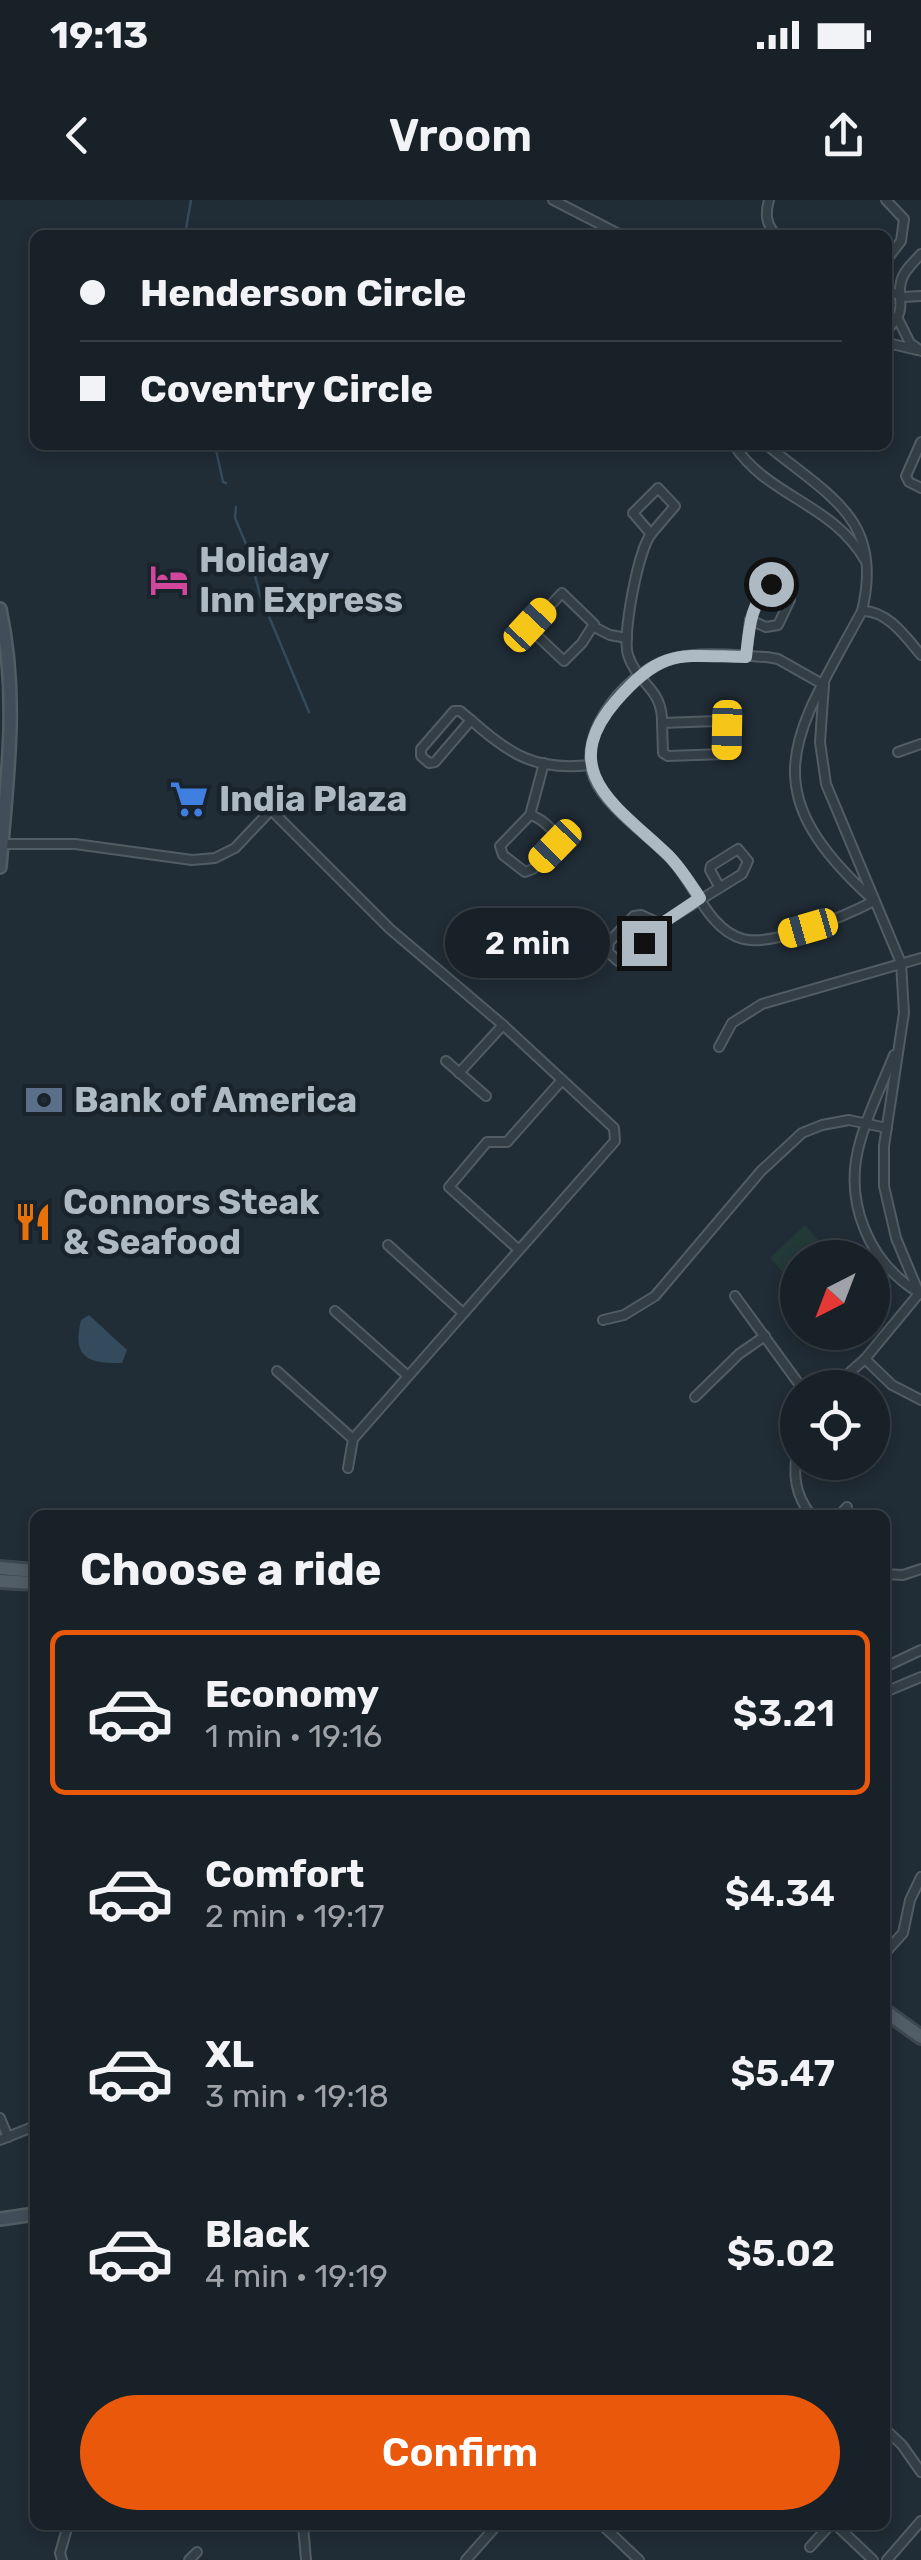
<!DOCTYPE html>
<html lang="en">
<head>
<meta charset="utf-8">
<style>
	:root { --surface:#182128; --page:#252e34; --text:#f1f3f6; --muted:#9fa3a8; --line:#363e45; --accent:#ea580c }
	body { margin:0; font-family:Rubik,sans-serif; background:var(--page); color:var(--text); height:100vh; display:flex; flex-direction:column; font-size:38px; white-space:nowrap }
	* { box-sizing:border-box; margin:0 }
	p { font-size:32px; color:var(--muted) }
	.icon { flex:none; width:55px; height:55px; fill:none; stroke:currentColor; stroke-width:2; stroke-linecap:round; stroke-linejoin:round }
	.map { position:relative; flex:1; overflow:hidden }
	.sheet { position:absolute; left:30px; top:1310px; width:860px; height:1020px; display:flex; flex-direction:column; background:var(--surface); border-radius:15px; box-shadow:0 5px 15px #0003,0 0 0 2px var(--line) }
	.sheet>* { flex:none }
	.hud { position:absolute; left:30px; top:30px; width:862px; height:220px; border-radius:15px; box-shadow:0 5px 15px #0003,0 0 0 2px var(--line); display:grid; align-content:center; height:220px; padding:0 50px; background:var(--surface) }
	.needle { width:65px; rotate:222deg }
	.buttons { position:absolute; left:780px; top:1040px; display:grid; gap:20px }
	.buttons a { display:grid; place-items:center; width:110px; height:110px; border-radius:50%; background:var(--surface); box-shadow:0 5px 15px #0003,0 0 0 2px var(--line); font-size:50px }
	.end { position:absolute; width:45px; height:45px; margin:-22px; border:12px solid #adb9c3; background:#111; box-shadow:0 0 0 5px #111 }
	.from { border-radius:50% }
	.bubble { position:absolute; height:70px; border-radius:35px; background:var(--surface); box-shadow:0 5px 15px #0003,0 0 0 2px var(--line); font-size:32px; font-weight:600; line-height:70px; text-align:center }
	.car { position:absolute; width:30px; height:60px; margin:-30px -15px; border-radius:12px; box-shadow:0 0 8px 2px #0007; background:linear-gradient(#f5c518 24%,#345 0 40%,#f5c518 0 76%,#345 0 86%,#f5c518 0) }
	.hud b { display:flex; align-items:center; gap:35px; height:95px; font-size:38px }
	.hud b+b { border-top:2px solid var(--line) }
	.hud i { width:25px; height:25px; background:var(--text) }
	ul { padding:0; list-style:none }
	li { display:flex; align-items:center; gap:30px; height:165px; margin:0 20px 15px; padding:0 30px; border:5px solid transparent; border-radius:15px }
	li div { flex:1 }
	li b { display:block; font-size:38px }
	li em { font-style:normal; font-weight:600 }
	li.current { border-color:var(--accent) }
	li>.icon { width:90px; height:90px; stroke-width:1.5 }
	h2 { padding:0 50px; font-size:45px; line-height:120px }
	.cta { display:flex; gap:20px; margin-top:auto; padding:20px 50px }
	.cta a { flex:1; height:115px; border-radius:60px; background:var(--accent); color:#fff; font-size:40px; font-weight:600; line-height:115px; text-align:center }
	.status { display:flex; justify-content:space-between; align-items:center; height:70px; padding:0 50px; background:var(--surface); direction:ltr }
	.status svg { height:28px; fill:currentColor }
	header { display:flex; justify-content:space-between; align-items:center; height:130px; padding:0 50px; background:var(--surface); font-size:45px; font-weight:600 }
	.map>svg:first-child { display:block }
	.green { fill:#233937 }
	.water { fill:#334b5d }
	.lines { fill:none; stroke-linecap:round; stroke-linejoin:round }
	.stream { stroke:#334b5d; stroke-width:2.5 }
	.street-casing { stroke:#515c64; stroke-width:12 }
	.secondary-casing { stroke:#515c64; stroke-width:16 }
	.primary-casing { stroke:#3d4750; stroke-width:18 }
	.street { stroke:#333e46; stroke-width:8 }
	.secondary { stroke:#414e59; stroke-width:11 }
	.primary { stroke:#515d67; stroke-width:12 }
	.route { stroke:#adb9c3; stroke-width:12 }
	.labels { text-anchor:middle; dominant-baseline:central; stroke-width:9; stroke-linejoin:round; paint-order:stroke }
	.poi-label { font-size:35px; font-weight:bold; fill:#adb9c3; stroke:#19232b; text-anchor:start }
</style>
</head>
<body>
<div class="status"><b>19:13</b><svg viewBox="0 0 49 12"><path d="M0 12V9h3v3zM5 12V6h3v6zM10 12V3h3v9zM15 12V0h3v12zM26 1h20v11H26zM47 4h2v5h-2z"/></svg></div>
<header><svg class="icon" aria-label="back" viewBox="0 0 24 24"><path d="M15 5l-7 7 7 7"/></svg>Vroom<svg class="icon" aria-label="share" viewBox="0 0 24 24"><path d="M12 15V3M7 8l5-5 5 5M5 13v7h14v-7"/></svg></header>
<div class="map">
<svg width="921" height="2360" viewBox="0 0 921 2360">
	<rect width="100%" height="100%" fill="#202c36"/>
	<polygon class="green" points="805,1025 834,1057 798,1058 797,1088 770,1058"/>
	<path class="water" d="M89,1115L127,1150L122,1163C87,1164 72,1157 81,1120Z"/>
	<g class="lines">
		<g class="stream">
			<polyline points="185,35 191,0"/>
			<polyline points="215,245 223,282 226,283"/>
			<polyline points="236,307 235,318 248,349 260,395 309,512"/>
		</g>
		<g class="street-casing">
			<g id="street">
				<polyline points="553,0 621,35"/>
				<path d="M769,0C765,14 766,24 776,35"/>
				<polyline points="886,0 904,19 901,41 888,58"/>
				<polyline points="888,90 903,97 921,96"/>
				<polyline points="898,119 910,143 921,151"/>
				<path d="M888,129C909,107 896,103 901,82C903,71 914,62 921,54"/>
				<polyline points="888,143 917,150"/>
				<polyline points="921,242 906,276 909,282 921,288"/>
				<path d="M734,245C768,297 832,303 865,360"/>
				<path d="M767,245C830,297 884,319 862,411C795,535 749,587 871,698"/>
				<polygon points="658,288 675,306 651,334 633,313"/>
				<path d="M651,334C638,351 622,435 628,455C637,484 663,488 662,523"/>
				<polygon points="771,384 785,389 790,400 778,425 766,427 750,420 764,389"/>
				<polygon points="562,393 594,424 582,443 564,461 529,428"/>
				<path d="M862,411C887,410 906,437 921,455"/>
				<polyline points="594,427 610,435 627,438"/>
				<polyline points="746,457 750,420"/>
				<path d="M824,485L778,459L767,457C738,456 704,451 675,458C631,467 575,531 594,578C607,609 651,636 673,661C695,685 709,730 743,739C773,747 847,715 874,701"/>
				<polyline points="824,485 820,542 826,584 901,763 904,813 884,946 884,986 896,1038 919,1093"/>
				<polygon points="454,511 460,511 471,520 435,562 429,563 421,556 421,549"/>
				<path d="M471,520C510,555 536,571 590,565"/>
				<polygon points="717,521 727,530 724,554 668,556 663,553 662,523"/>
				<polyline points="898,552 921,544"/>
				<polyline points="259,598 390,729 503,825 614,928 615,941 353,1239 348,1268"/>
				<path d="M530,615C541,618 554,629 557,640L533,669L525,672L503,655L500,646Z"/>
				<polyline points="530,615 544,563"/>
				<polyline points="0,644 75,644 192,660 215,658 235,648 271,610"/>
				<polygon points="641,715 661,724 627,761 618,761 608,752 609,742 634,716"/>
				<polyline points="661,724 742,674 748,661 738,649 711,666 710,670 719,686"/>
				<polyline points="719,847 732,823 762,804 921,758"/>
				<path d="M894,855C883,883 868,912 860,942C843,1001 868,1063 921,1094"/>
				<polyline points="446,861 486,896"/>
				<polyline points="459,873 503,825"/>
				<polyline points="388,1045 463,1113"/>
				<polyline points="519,1050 449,987 487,942 507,942 562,880"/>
				<polyline points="735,1096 802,1188"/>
				<polyline points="335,1111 408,1176"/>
				<polyline points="603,1120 624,1115 655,1096 761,971 802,933 822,925 849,920 887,928"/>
				<polyline points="865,1159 892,1185 921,1200"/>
				<polyline points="277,1171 353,1239"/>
				<polyline points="832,1188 865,1159 921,1091"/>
				<polyline points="695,1197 739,1154 765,1136"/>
				<path d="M798,1249C792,1274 795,1295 811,1315"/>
				<polyline points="840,1315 847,1307"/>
				<polyline points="885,1374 903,1375 921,1369"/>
				<polyline points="885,1467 921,1450"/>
				<polyline points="885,1492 921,1477"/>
				<polyline points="885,1753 903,1733 910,1700 921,1677"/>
				<polyline points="0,1918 8,1937"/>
				<polyline points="0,1940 35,1926"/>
				<polyline points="885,2229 902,2245 921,2272"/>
				<polyline points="303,2325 306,2360"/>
				<polyline points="602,2325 639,2360"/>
				<polyline points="836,2325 873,2360"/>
				<polyline points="810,2347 830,2325"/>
				<polyline points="62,2360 60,2353 68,2325"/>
				<polyline points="189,2360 197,2352"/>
				<polyline points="466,2360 497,2325"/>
				<polyline points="887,2360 921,2321"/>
			</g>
		</g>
		<g class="secondary-casing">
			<g id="secondary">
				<path d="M0,409C19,498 7,577 0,667"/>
				<polyline points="0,2019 35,2014"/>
			</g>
		</g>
		<g class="primary-casing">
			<g id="primary">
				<polyline points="0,1368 35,1371"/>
				<polyline points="0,1381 35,1383"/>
				<polyline points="885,1811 921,1837"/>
			</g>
		</g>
		<use href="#street" class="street"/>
		<use href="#secondary" class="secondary"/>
		<use href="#primary" class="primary"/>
	</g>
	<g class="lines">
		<path class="route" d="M644,743L661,724L700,698C690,683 681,668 668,655C618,607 555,572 616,501C663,447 680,456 746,457C749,431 750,402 771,384"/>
	</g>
	<defs>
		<g id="hotel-bare" transform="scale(3)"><path d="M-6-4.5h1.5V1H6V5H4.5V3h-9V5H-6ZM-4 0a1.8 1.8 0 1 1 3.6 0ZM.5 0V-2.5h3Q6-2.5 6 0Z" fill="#d1479c" stroke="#19232b" stroke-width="2.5" paint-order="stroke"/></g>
		<g id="supermarket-bare" transform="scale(3)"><path d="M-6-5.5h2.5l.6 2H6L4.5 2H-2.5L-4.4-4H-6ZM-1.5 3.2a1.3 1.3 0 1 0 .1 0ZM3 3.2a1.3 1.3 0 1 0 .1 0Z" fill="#3f7fe0" stroke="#19232b" stroke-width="2.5" paint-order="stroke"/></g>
		<g id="bank-bare" transform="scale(3)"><path d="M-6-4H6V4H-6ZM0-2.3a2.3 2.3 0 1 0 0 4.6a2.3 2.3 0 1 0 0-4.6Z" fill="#5c6f8a" stroke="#19232b" stroke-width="2.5" paint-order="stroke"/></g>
		<g id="restaurant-bare" transform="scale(3)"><path d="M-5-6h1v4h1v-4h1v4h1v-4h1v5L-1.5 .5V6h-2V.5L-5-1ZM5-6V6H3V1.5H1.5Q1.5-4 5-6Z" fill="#e8710a" stroke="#19232b" stroke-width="2.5" paint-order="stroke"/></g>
	</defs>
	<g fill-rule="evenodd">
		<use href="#hotel-bare" x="169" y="380"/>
		<use href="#supermarket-bare" x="189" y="599"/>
		<use href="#bank-bare" x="44" y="900"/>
		<use href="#restaurant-bare" x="33" y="1022"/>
	</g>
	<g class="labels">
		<g class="poi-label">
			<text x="199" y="360">Holiday<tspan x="199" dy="40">Inn Express</tspan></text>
			<text x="219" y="599">India Plaza</text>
			<text x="74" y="900">Bank of America</text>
			<text x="63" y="1002">Connors Steak<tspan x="63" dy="40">&amp; Seafood</tspan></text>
		</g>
	</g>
</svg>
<div class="buttons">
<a><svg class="needle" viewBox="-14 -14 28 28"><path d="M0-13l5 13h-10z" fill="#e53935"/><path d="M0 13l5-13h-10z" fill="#9fa3a8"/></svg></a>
<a><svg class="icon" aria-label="locate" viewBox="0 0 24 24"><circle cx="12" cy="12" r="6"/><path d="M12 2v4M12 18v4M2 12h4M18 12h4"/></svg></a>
</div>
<i class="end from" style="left:771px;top:384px"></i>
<i class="end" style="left:644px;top:743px"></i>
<div class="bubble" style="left:445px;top:708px;width:165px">2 min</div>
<i class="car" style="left:530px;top:425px;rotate:43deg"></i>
<i class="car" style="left:727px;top:530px;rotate:181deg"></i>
<i class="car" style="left:555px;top:646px;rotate:224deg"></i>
<i class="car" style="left:808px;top:728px;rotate:254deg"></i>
<div class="hud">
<b><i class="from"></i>Henderson Circle</b>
<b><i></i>Coventry Circle</b>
</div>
<section class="sheet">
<h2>Choose a ride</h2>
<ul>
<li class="current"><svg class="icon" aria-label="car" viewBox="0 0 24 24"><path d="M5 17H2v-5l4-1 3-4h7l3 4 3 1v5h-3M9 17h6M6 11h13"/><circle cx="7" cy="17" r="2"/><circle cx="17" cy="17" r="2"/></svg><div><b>Economy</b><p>1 min · 19:16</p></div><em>$3.21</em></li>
<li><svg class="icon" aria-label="car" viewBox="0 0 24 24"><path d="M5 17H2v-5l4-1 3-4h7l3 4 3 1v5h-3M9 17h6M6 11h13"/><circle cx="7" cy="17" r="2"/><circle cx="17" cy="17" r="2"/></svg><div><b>Comfort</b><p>2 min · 19:17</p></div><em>$4.34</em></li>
<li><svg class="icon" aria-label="car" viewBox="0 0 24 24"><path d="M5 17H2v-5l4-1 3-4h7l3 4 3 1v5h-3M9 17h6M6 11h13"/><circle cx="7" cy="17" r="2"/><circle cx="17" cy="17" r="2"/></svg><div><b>XL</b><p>3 min · 19:18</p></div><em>$5.47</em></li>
<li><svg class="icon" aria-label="car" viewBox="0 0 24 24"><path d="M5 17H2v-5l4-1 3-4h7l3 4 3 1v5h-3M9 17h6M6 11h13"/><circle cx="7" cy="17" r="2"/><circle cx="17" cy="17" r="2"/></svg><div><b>Black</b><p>4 min · 19:19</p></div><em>$5.02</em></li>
</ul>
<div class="cta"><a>Confirm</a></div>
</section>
</div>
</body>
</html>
